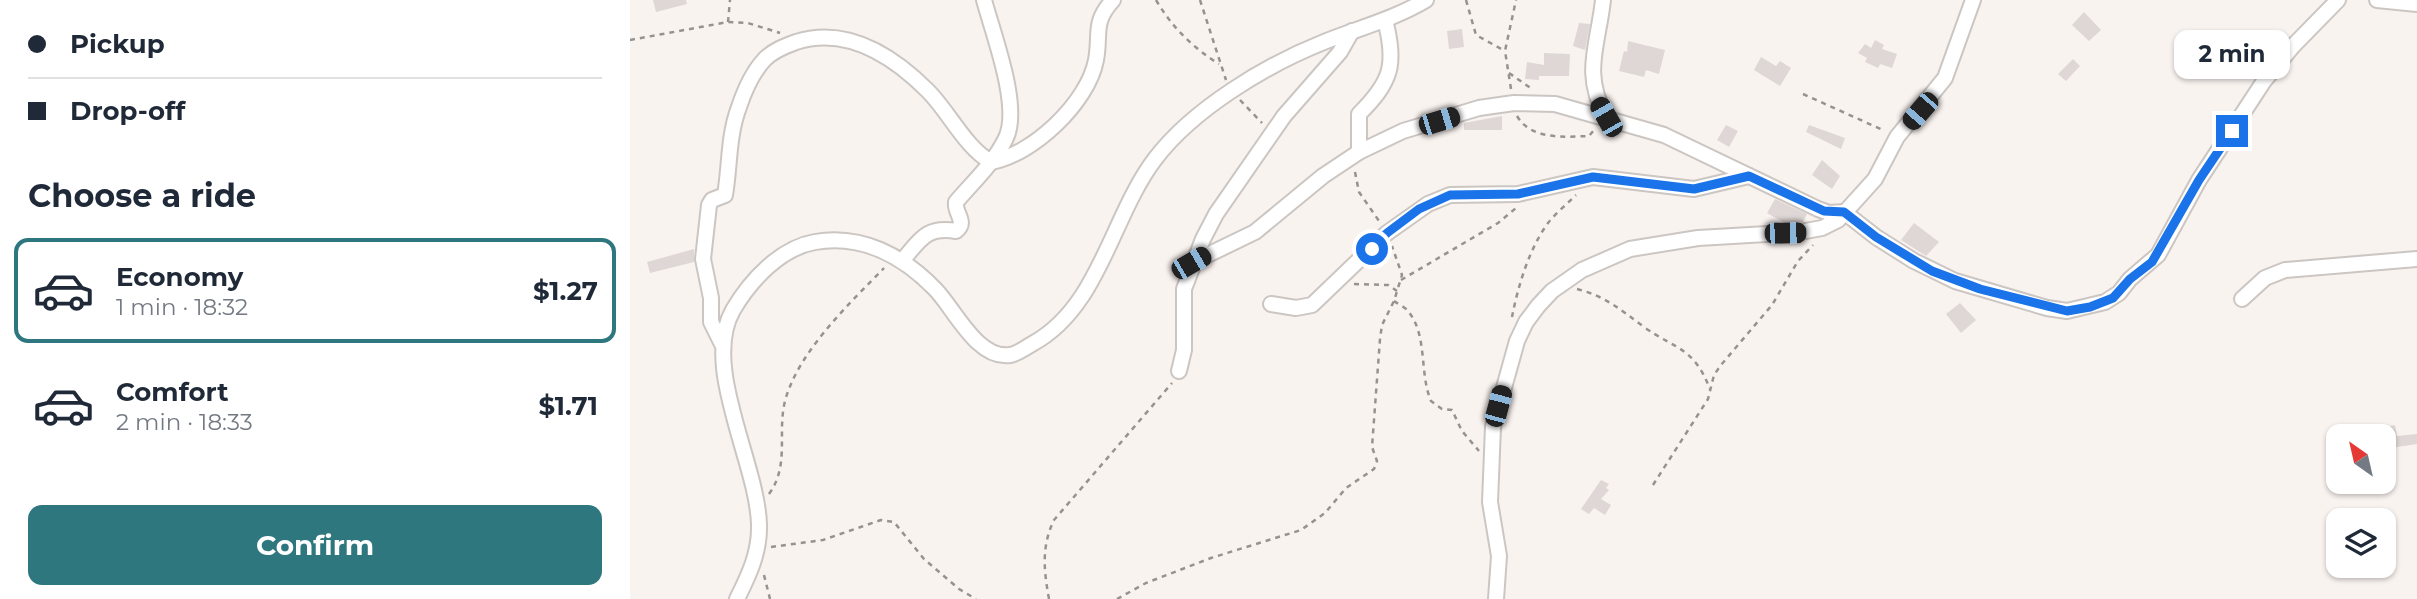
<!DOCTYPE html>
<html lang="en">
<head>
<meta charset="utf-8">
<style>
	:root { --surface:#fff; --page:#f6f6f7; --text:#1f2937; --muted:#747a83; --line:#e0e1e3; --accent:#2e777f }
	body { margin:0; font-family:Montserrat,sans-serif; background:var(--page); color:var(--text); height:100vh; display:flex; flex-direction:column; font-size:26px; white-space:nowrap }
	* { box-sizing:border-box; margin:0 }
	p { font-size:23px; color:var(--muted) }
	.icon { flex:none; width:38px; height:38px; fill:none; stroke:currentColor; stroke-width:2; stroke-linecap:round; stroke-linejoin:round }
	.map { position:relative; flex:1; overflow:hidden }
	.drawer { display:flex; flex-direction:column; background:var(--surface); width:630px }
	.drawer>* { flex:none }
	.hud { display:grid; align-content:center; height:154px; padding:0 28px; background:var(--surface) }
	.needle { width:46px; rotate:326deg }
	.buttons { position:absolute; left:1696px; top:424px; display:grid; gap:14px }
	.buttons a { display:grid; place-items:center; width:70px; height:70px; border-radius:14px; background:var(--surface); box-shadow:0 2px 5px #0004; font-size:35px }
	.end { position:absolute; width:32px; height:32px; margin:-16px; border:9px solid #1a73e8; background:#fff; box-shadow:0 0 0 4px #fff }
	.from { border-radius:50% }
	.bubble { position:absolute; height:49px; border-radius:14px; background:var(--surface); box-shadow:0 2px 5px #0004; font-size:23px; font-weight:700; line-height:49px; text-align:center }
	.car { position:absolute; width:21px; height:42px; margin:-21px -10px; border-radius:9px; box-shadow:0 0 5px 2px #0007; background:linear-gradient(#222 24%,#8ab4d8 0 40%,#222 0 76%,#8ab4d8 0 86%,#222 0) }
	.hud b { display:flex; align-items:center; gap:24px; height:66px; font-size:26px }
	.hud b+b { border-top:2px solid var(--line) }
	.hud i { width:18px; height:18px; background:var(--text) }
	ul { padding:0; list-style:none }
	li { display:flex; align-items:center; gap:21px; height:105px; margin:0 14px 10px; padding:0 14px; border:4px solid transparent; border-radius:14px }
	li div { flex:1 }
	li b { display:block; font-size:26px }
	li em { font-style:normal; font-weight:700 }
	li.on { border-color:var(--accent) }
	li>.icon { width:63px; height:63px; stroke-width:1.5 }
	h2 { padding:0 28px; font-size:32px; line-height:84px }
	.cta { display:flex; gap:14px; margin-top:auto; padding:14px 28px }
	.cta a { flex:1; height:80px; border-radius:14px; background:var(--accent); color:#fff; font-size:28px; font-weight:700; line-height:80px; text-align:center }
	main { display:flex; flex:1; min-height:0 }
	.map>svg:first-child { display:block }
	.building { fill:#ded7d5 }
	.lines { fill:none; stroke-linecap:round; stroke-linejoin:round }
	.street-casing { stroke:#ccc6c3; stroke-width:18 }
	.path { stroke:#969290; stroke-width:2.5; stroke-dasharray:5 5; stroke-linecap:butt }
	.street { stroke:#fff; stroke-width:14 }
	.route { stroke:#1a73e8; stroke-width:9 }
</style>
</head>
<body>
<main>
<section class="drawer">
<div class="hud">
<b><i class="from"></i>Pickup</b>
<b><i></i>Drop-off</b>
</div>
<h2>Choose a ride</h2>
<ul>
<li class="on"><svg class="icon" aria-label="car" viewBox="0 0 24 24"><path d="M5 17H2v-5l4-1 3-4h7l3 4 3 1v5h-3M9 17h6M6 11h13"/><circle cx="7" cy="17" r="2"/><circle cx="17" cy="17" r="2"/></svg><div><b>Economy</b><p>1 min · 18:32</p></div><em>$1.27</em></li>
<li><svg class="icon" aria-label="car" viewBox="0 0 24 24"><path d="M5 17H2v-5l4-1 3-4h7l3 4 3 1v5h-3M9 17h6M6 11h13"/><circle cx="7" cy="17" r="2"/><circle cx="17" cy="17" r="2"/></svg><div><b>Comfort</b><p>2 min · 18:33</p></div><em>$1.71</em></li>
</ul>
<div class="cta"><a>Confirm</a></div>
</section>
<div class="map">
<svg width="1787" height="599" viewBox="0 0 1787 599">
	<rect width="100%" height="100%" fill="#f9f3f0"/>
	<g class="building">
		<polygon points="23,0 56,0 57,4 26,12"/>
		<polygon points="1454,12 1471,30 1459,41 1442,25"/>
		<polygon points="949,23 960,24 955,50 943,46"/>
		<polygon points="832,29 834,47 819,49 817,31"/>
		<polygon points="1245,40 1254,45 1252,49 1267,54 1262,68 1250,64 1248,68 1235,62 1237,58 1228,53 1235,44 1241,48"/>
		<polygon points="998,41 1035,50 1029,74 1016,70 1014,77 989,71 994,51 997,52"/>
		<polygon points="914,53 940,54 939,76 909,76 909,80 895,79 897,62 914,65"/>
		<polygon points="1131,57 1146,66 1150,61 1161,68 1150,86 1124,70"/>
		<polygon points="1443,59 1450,66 1436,81 1428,74"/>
		<polygon points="872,116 872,130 834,130 834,123"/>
		<polygon points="1096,125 1108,131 1099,147 1087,140"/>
		<polygon points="1179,125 1215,138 1211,149 1176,132"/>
		<polygon points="1192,160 1210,176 1202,189 1182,175"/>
		<polygon points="1145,199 1177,214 1173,222 1155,223 1137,213"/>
		<polygon points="1284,223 1309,242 1296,256 1271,240"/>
		<polygon points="64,249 64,262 20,273 17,262"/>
		<polygon points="1330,303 1346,320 1331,333 1316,314"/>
		<polygon points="1765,425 1767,436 1787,434 1787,444 1754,449 1750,428"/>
		<polygon points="971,480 979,484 976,488 979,490 971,499 981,505 975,515 964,508 959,514 951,509"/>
	</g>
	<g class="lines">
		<g class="street-casing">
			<g id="street">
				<path d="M973,0C968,46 952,73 976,117"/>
				<polyline points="1747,0 1787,4"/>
				<path d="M729,152V114C761,82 767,65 755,20"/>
				<path d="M272,261C290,240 296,226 326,231C338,222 324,213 326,202C344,181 364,163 376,138C391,106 363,34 354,0"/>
				<polyline points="561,263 625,232 693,176 729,152 773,131 849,108 884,103 925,104 1034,135 1188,209 1199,213 1214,212 1246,237 1284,261 1325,281 1417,308 1437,311 1475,302 1489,293 1500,279 1528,255 1569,180 1634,81 1663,46 1708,0"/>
				<polyline points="1612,299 1635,278 1655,270 1787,259"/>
				<polyline points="641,304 666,308 682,305 757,233 798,204 820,195 888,194 963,177 1064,189 1119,176"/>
				<path d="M92,344L81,322V298L73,259L79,205L82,200L95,195C100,166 98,136 109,107C114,92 123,72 134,60C142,51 155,46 166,42C217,26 263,56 298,91C319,112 335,147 361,162C402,155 458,103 466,60C471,34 462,23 483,0"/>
				<polyline points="549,371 554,350 554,289 573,239 586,214 654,116 710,52 722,31"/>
				<path d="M107,599C119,575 130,552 129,524C127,462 71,366 103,310C120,281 150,248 185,242C232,234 273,256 305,289C324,308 347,360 380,355C387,354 395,348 402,344C470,307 481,217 525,159C563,109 636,65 694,42C729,28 764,19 796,0"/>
				<polyline points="866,599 869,556 860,502 863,427 887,341 896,322 908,306 922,291 952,270 1000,249 1068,238 1170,232 1192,228 1208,220 1245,179 1267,137 1315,78 1343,0"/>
			</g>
		</g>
		<g class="path">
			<path d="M526,0C542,27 562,47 589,64"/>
			<polyline points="570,0 596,80"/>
			<polyline points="836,0 846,35 875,51"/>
			<polyline points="98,22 100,0"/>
			<polyline points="0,40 98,22 118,23 150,33"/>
			<polyline points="879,73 902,89"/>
			<polyline points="881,89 875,51 886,0"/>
			<polyline points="1173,94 1255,131"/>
			<polyline points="610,100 632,123"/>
			<path d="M887,116C901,140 934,137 959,136L964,130"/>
			<polyline points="725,172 729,192 749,221"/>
			<polyline points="771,280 868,223 886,208"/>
			<polyline points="724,284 758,285 767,291"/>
			<path d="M947,289C975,296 991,310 1014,327C1046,350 1063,346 1080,389"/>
			<path d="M764,301C768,304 775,307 778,311C798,335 789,373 801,401L812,409L822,410L832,431L849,451"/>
			<path d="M882,317C888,286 899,249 918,223C926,213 937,204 946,195"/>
			<polyline points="1023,485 1078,399 1084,375 1091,365 1142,305 1168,261 1183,245"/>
			<path d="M139,494C160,465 147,433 155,401C168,352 219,304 254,268"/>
			<polyline points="141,547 193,540 251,520 264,522 294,559 329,589 346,599"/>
			<polyline points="134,575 140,599"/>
			<path d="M419,599C414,571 411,547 424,520L542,383"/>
			<polyline points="487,599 516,583 581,558 671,530 695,513 716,488 744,469 747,461 742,447 750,339 752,325 764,301 772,275 762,246"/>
		</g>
		<use href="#street" class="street"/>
	</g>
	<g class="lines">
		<polyline class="route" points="742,249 757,233 789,209 820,195 888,194 963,177 1064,189 1119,176 1194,211 1214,212 1246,237 1302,271 1350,289 1437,311 1460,307 1483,298 1500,279 1522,262 1569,180 1602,131"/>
	</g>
</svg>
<div class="buttons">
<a><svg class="needle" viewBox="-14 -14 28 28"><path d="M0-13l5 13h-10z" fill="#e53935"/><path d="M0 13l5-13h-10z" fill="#747a83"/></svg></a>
<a><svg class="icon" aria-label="layers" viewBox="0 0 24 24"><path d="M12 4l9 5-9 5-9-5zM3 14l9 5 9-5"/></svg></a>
</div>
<i class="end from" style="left:742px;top:249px"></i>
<i class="end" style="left:1602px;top:131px"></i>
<div class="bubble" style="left:1544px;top:30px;width:116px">2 min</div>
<i class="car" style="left:1290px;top:111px;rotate:221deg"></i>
<i class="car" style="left:976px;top:117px;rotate:330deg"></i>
<i class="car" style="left:809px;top:121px;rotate:73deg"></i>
<i class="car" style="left:1155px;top:233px;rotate:89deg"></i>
<i class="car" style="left:561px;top:263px;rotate:60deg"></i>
<i class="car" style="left:868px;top:406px;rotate:15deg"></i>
</div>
</main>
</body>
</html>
